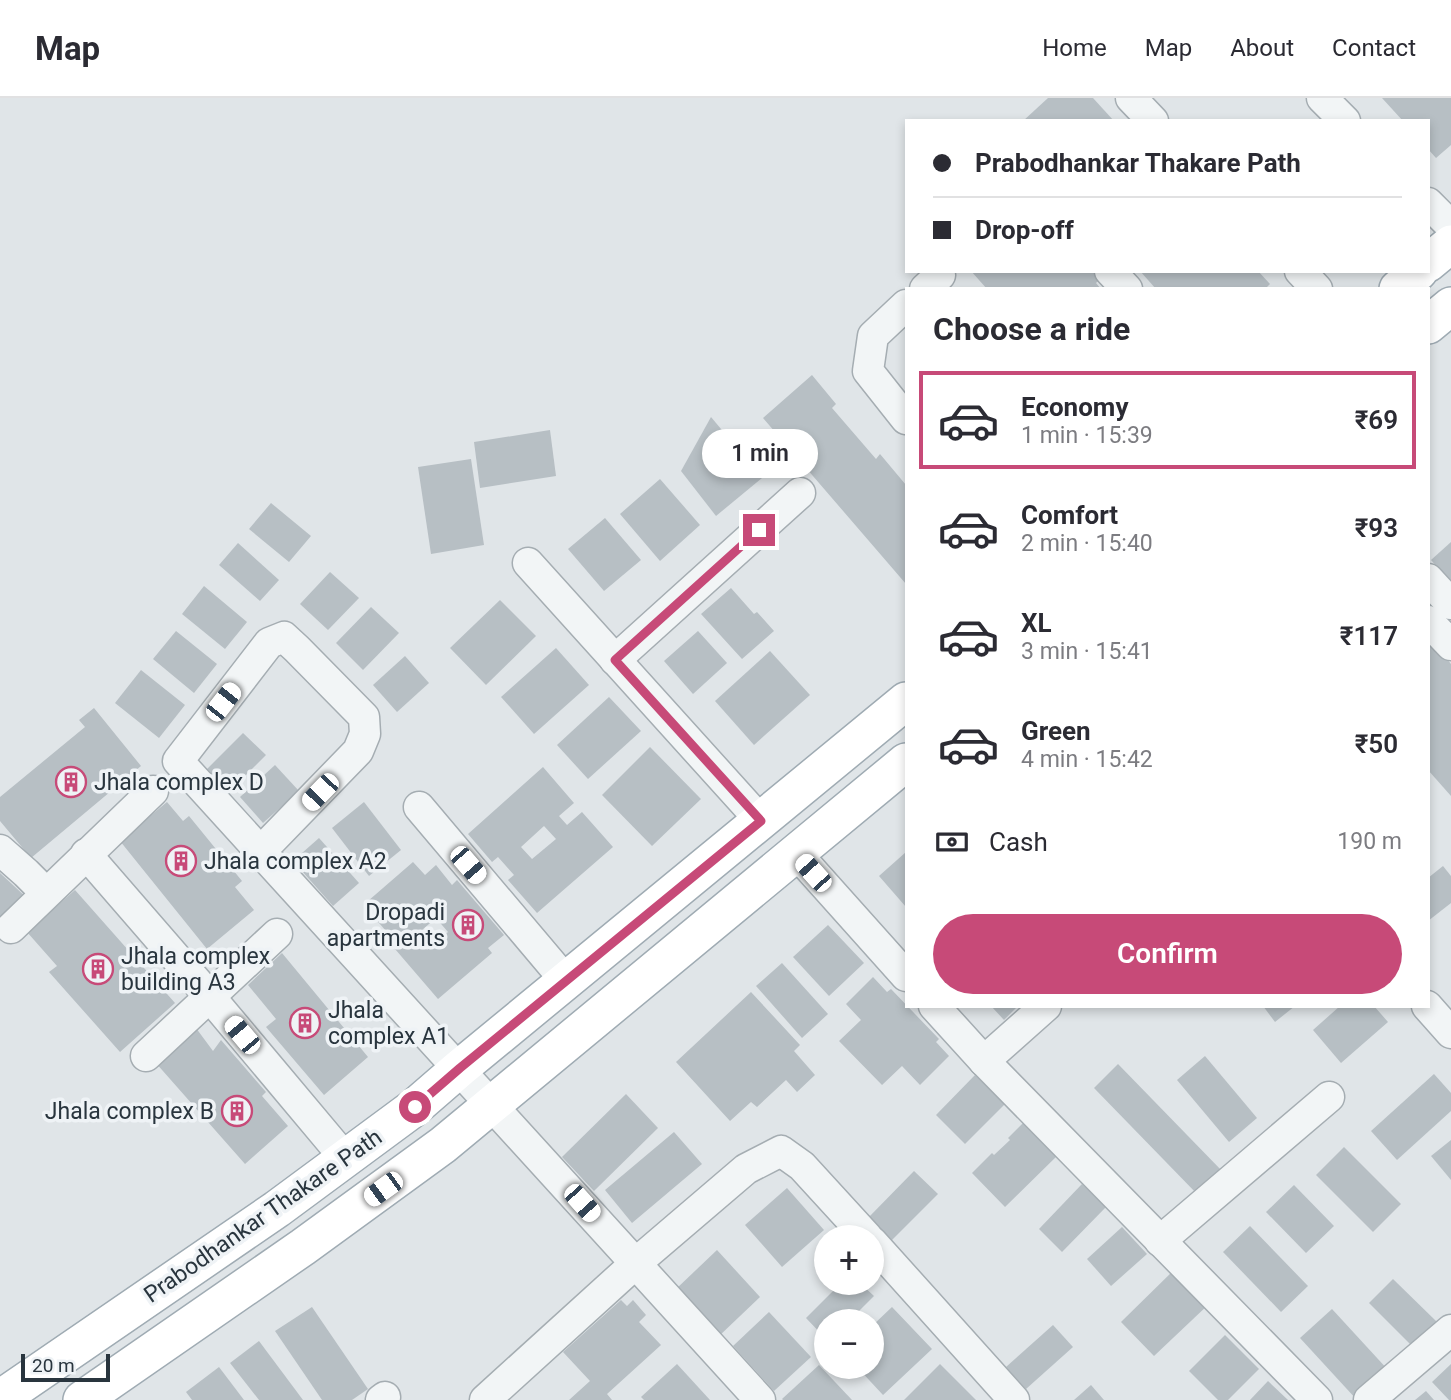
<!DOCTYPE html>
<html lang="en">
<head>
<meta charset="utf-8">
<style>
	:root { --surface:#fff; --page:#f7f7f7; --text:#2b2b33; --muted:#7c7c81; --line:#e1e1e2; --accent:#c74a78 }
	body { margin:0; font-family:Roboto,sans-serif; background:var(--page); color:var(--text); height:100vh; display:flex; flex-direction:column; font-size:26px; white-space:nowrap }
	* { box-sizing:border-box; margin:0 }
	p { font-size:23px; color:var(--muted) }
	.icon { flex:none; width:38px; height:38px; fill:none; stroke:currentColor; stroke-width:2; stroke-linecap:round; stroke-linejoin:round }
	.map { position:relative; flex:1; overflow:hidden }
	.sheet { position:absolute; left:905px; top:189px; width:525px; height:721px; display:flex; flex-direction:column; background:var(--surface); border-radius:0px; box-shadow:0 4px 10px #0003 }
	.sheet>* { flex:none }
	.hud { position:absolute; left:905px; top:21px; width:525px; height:154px; border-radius:0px; box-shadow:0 4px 10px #0003; display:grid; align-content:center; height:154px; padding:0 28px; background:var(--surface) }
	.tools { position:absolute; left:814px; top:1127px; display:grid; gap:14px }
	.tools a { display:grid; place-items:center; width:70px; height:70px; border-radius:50%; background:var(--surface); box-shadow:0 4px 10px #0003; font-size:35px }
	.scale { position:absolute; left:21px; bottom:18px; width:89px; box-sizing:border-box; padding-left:7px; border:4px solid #29353e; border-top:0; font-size:19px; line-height:24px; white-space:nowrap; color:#29353e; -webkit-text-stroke:5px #eff3f6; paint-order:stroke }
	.end { position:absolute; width:32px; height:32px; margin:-16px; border:9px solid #c74a78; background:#fff; box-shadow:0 0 0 4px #fff }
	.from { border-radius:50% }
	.bubble { position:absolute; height:49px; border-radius:24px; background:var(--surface); box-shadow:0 4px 10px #0003; font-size:23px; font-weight:600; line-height:49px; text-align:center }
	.car { position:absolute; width:21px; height:42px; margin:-21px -10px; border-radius:9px; box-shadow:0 0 5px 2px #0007; background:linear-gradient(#fff 24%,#345 0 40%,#fff 0 76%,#345 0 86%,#fff 0) }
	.hud b { display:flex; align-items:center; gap:24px; height:66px; font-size:26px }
	.hud b+b { border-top:2px solid var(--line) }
	.hud i { width:18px; height:18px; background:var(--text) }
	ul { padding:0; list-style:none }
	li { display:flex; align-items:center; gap:21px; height:98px; margin:0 14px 10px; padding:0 14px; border:4px solid transparent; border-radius:0px }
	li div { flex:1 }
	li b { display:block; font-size:26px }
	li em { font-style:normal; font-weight:600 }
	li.selected { border-color:var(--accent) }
	li>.icon { width:63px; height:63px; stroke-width:1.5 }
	h2 { padding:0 28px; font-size:32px; line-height:84px }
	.pay { display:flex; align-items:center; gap:18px; height:77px; padding:0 28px; font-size:26px }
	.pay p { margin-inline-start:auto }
	.cta { display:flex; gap:14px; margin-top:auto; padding:14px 28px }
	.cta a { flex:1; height:80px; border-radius:42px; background:var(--accent); color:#fff; font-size:28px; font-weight:600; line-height:80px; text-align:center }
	header { display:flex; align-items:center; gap:42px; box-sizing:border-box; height:98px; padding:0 35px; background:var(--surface); border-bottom:2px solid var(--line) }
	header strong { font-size:33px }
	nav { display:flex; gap:38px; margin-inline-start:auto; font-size:24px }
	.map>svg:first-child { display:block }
	.building { fill:#b7bfc4; fill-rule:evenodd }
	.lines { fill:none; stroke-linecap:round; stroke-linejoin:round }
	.minor-casing { stroke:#a5adb2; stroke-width:33 }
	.major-casing { stroke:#9fabb3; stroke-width:40 }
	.minor { stroke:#f2f5f6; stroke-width:30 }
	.major { stroke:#fff; stroke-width:37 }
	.route { stroke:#c74a78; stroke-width:9 }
	.labels { text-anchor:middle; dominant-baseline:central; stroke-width:7; stroke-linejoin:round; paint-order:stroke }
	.poi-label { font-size:23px; fill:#29353e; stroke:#eff3f6; text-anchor:start }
	.street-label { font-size:23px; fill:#29353e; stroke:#eff3f6 }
</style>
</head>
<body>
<header>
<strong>Map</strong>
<nav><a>Home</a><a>Map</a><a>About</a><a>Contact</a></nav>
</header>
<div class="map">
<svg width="1451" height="1302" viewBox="0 0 1451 1302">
	<rect width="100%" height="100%" fill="#e0e5e8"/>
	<g class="building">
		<polygon points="1048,0 1093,0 1114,23 1023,23"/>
		<polygon points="1382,0 1451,0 1451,47 1436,60 1428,51 1428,23 1403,23"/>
		<polygon points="971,173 1097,173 1102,179 1096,185 1101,191 987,191"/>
		<polygon points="1140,173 1258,173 1270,186 1265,191 1156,191"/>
		<polygon points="812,277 836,306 832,310 876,361 880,356 906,387 906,486 763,320"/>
		<polygon points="711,319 762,380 716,418 681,373"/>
		<polygon points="550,332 556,378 480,390 474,344"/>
		<polygon points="471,361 484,447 431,456 418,369"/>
		<polygon points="660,381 700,427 660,463 620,416"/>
		<polygon points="271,405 311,438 289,464 249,431"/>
		<polygon points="605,420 641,462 604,493 568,451"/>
		<polygon points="1451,444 1451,485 1431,462"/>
		<polygon points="238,445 279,482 260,503 219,467"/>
		<polygon points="330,474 359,500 328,532 300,506"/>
		<polygon points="204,488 247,524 225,551 182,516"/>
		<polygon points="731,490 754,516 757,514 774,533 742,561 701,516"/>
		<polygon points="500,502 536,538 486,587 450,550"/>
		<polygon points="371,509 399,535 363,572 336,545"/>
		<polygon points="176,533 217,566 194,595 153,561"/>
		<polygon points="698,533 727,565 693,596 664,563"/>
		<polygon points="1428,538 1451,566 1451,698 1428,672"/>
		<polygon points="556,550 589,587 534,636 501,599"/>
		<polygon points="770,553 810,597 754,647 715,603"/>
		<polygon points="405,558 429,585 397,614 373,587"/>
		<polygon points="141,572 185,607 159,640 115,605"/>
		<polygon points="609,599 641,633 588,681 557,647"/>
		<polygon points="94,610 141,668 31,760 0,723 0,699 85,629 79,622"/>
		<polygon points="243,635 266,657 234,689 225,679 216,688 203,675"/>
		<polygon points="650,649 701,701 652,748 602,697"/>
		<polygon points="275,667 299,693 263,725 240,699"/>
		<path d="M543,669L574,705L559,718L567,727L582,714L613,749L537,815L508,782L514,777L498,759L492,764L468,736ZM544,728L556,741L532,761L521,749Z"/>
		<polygon points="167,704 183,723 189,718 242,783 235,789 254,812 207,851 120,743"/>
		<polygon points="364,704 401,752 369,778 332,730"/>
		<polygon points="319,740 359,785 333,808 293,763"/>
		<polygon points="906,754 906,809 879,778"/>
		<path d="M413,764L425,777L436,767L452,787L457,782L504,837L488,850L492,855L438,901L389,844L393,841L372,817L377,814L368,803ZM436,820L448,834L427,852L415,838Z"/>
		<polygon points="1443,768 1451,778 1451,805 1428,823 1428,780"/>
		<polygon points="0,775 28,801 0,824"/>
		<polygon points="75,792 175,905 120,954 49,874 57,868 27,834"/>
		<polygon points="828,827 864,865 829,898 793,859"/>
		<polygon points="282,855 368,959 324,997 266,929 276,921 248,887"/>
		<polygon points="782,865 828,916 802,940 756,888"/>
		<polygon points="873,879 887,894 891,891 939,941 936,944 949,958 920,987 902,968 882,987 839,943 861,922 846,906"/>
		<polygon points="751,894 800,947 794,953 815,977 797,994 786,982 757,1009 751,1004 730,1023 676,964"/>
		<polygon points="991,908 1018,908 1004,922"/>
		<polygon points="1263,908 1295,908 1275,924"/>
		<polygon points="1340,908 1374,908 1388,924 1341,965 1313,932"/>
		<polygon points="196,930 213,953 221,942 266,994 262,998 288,1028 245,1066 155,964"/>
		<polygon points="1205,958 1257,1020 1229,1044 1177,982"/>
		<polygon points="1118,966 1223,1074 1199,1098 1094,990"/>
		<polygon points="1434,976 1451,995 1451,1013 1397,1062 1371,1033"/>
		<polygon points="975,977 1005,1006 965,1046 936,1017"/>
		<polygon points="626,996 658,1030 594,1093 562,1059"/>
		<polygon points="1025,1023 1058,1057 1005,1109 972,1075 992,1055 994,1057 1010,1042 1008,1040"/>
		<polygon points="674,1034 702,1066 632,1125 605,1092"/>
		<polygon points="1451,1042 1451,1082 1431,1058"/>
		<polygon points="1344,1049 1401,1106 1373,1134 1316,1077"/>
		<polygon points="914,1073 938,1096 891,1143 868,1120"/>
		<polygon points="1082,1086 1106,1109 1062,1154 1039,1131"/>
		<polygon points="1294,1087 1334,1128 1306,1155 1266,1114"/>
		<polygon points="787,1090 824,1132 782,1169 745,1127"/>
		<polygon points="1250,1128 1308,1188 1281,1214 1223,1154"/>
		<polygon points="1122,1129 1147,1156 1111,1188 1087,1161"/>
		<polygon points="717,1152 760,1199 718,1239 675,1192"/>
		<polygon points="1176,1170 1210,1205 1154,1258 1121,1224"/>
		<polygon points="1393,1181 1437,1224 1413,1249 1369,1205"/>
		<polygon points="841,1185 860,1185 874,1198 849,1223 826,1223 826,1241 806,1220"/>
		<polygon points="621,1202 627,1208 633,1202 646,1217 639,1224 661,1247 607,1296 612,1302 569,1302 590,1283 563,1254"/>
		<polygon points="312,1209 368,1291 352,1302 322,1302 275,1233"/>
		<polygon points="892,1209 932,1251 883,1297 857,1269 872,1269 872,1228"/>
		<polygon points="1332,1211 1389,1273 1357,1302 1300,1240"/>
		<polygon points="769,1214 811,1259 774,1293 733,1248"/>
		<polygon points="1053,1227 1073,1249 1026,1291 1006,1269"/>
		<polygon points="1225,1237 1259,1271 1228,1302 1218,1302 1189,1273"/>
		<polygon points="259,1243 303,1302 259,1302 230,1265"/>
		<polygon points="677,1266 710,1302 644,1302 641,1299"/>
		<polygon points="940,1266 976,1302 904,1302"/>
		<polygon points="1451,1266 1451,1302 1449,1302 1432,1284"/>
		<polygon points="819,1267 852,1302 783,1302 782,1301"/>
		<polygon points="219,1269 244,1302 192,1302 186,1294"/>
		<polygon points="1268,1283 1288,1302 1250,1302"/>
		<polygon points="1091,1287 1104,1302 1074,1302"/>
		<polygon points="1426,1293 1434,1302 1415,1302"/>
	</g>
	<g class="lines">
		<g class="minor-casing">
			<g id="minor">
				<polyline points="1131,0 1153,23"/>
				<polyline points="1322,0 1345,23"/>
				<polyline points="1428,105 1451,128"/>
				<polyline points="1110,173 1127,191"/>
				<polyline points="1300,173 1317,191"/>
				<polyline points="925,191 940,177"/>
				<polyline points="906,207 873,238 868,273 906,321"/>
				<polyline points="528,465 761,723"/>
				<polyline points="1428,481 1451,506"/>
				<polyline points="1428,523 1451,547"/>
				<polyline points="615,562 800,395"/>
				<polyline points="419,709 566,883"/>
				<polyline points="0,752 26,775 46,795"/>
				<polyline points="261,753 358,653 365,636 364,619 297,551 284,539 269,545 178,663 760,1302"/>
				<polyline points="796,755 906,878"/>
				<polyline points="86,756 210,899 345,1060"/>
				<polyline points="11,830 153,693"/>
				<polyline points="934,908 984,963 1317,1302"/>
				<polyline points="1427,908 1451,935"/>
				<polyline points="146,958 277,836"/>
				<polyline points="984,963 1046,908"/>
				<polyline points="1160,1143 1329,999"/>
				<polyline points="872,1144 1014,1302"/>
				<polyline points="381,1302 385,1299"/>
				<polyline points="485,1302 636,1165 746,1071 781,1053 802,1068 867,1139"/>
				<polyline points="1369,1302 1451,1232"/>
			</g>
		</g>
		<g class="major-casing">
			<g id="major">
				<polyline points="1428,165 1451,146"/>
				<polyline points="1398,191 1419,173"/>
				<polyline points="1428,227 1451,208"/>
				<polyline points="0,1301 277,1111 415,1009 460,970 906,603"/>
				<polyline points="82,1302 303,1149 443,1047 906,664"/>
			</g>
		</g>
		<use href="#minor" class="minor"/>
		<use href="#major" class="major"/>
	</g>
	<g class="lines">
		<polyline class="route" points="415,1009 460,970 761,723 615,562 759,432"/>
	</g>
	<defs>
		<g id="building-ring" transform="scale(1.575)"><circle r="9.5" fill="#eff3f6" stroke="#c74a78" stroke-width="1.5"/><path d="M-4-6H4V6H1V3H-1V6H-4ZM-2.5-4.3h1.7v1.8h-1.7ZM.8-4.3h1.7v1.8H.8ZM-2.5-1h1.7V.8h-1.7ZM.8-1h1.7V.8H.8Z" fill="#c74a78"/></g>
	</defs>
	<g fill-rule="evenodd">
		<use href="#building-ring" x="71" y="684"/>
		<use href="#building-ring" x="181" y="763"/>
		<use href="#building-ring" x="468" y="827"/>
		<use href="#building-ring" x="98" y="871"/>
		<use href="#building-ring" x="305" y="925"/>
		<use href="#building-ring" x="237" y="1013"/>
	</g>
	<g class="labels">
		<g class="poi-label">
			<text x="94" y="684">Jhala complex D</text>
			<text x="204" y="763">Jhala complex A2</text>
			<text x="445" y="814" text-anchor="end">Dropadi<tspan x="445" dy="26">apartments</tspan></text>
			<text x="121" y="858">Jhala complex<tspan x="121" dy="26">building A3</tspan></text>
			<text x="328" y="912">Jhala<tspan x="328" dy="26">complex A1</tspan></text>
			<text x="214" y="1013" text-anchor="end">Jhala complex B</text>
		</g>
		<g class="street-label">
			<text transform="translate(263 1118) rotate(-35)">Prabodhankar Thakare Path</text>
		</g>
	</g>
</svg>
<div class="tools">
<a>+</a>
<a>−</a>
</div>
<div class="scale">20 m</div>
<i class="end from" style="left:415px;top:1009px"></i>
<i class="end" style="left:759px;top:432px"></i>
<div class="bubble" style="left:702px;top:331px;width:116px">1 min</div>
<i class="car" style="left:223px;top:604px;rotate:38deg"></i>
<i class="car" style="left:320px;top:694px;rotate:224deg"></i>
<i class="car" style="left:468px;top:767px;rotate:139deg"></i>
<i class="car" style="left:813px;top:775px;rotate:318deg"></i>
<i class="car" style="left:242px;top:937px;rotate:320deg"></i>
<i class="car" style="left:383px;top:1091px;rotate:234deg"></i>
<i class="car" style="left:582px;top:1105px;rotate:138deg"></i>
<div class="hud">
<b><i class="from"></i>Prabodhankar Thakare Path</b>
<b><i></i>Drop-off</b>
</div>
<section class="sheet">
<h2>Choose a ride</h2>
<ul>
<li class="selected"><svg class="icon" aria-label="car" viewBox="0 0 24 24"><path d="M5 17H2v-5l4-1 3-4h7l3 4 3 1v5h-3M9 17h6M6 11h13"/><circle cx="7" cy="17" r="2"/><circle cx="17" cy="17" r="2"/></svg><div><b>Economy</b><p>1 min · 15:39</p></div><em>₹69</em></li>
<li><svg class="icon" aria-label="car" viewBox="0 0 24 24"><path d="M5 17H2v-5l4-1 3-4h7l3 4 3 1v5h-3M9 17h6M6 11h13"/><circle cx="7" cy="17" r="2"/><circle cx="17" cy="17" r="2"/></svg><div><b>Comfort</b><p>2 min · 15:40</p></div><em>₹93</em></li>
<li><svg class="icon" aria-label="car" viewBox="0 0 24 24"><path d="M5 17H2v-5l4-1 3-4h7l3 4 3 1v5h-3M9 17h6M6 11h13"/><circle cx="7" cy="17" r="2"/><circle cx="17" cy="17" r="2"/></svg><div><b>XL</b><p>3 min · 15:41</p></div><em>₹117</em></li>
<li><svg class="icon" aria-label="car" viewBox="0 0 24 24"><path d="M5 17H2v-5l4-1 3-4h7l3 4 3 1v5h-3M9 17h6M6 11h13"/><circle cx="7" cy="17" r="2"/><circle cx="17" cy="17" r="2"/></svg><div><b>Green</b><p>4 min · 15:42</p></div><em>₹50</em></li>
</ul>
<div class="pay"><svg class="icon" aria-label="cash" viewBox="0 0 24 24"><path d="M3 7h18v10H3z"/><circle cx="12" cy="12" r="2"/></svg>Cash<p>190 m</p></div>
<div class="cta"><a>Confirm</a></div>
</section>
</div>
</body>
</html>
